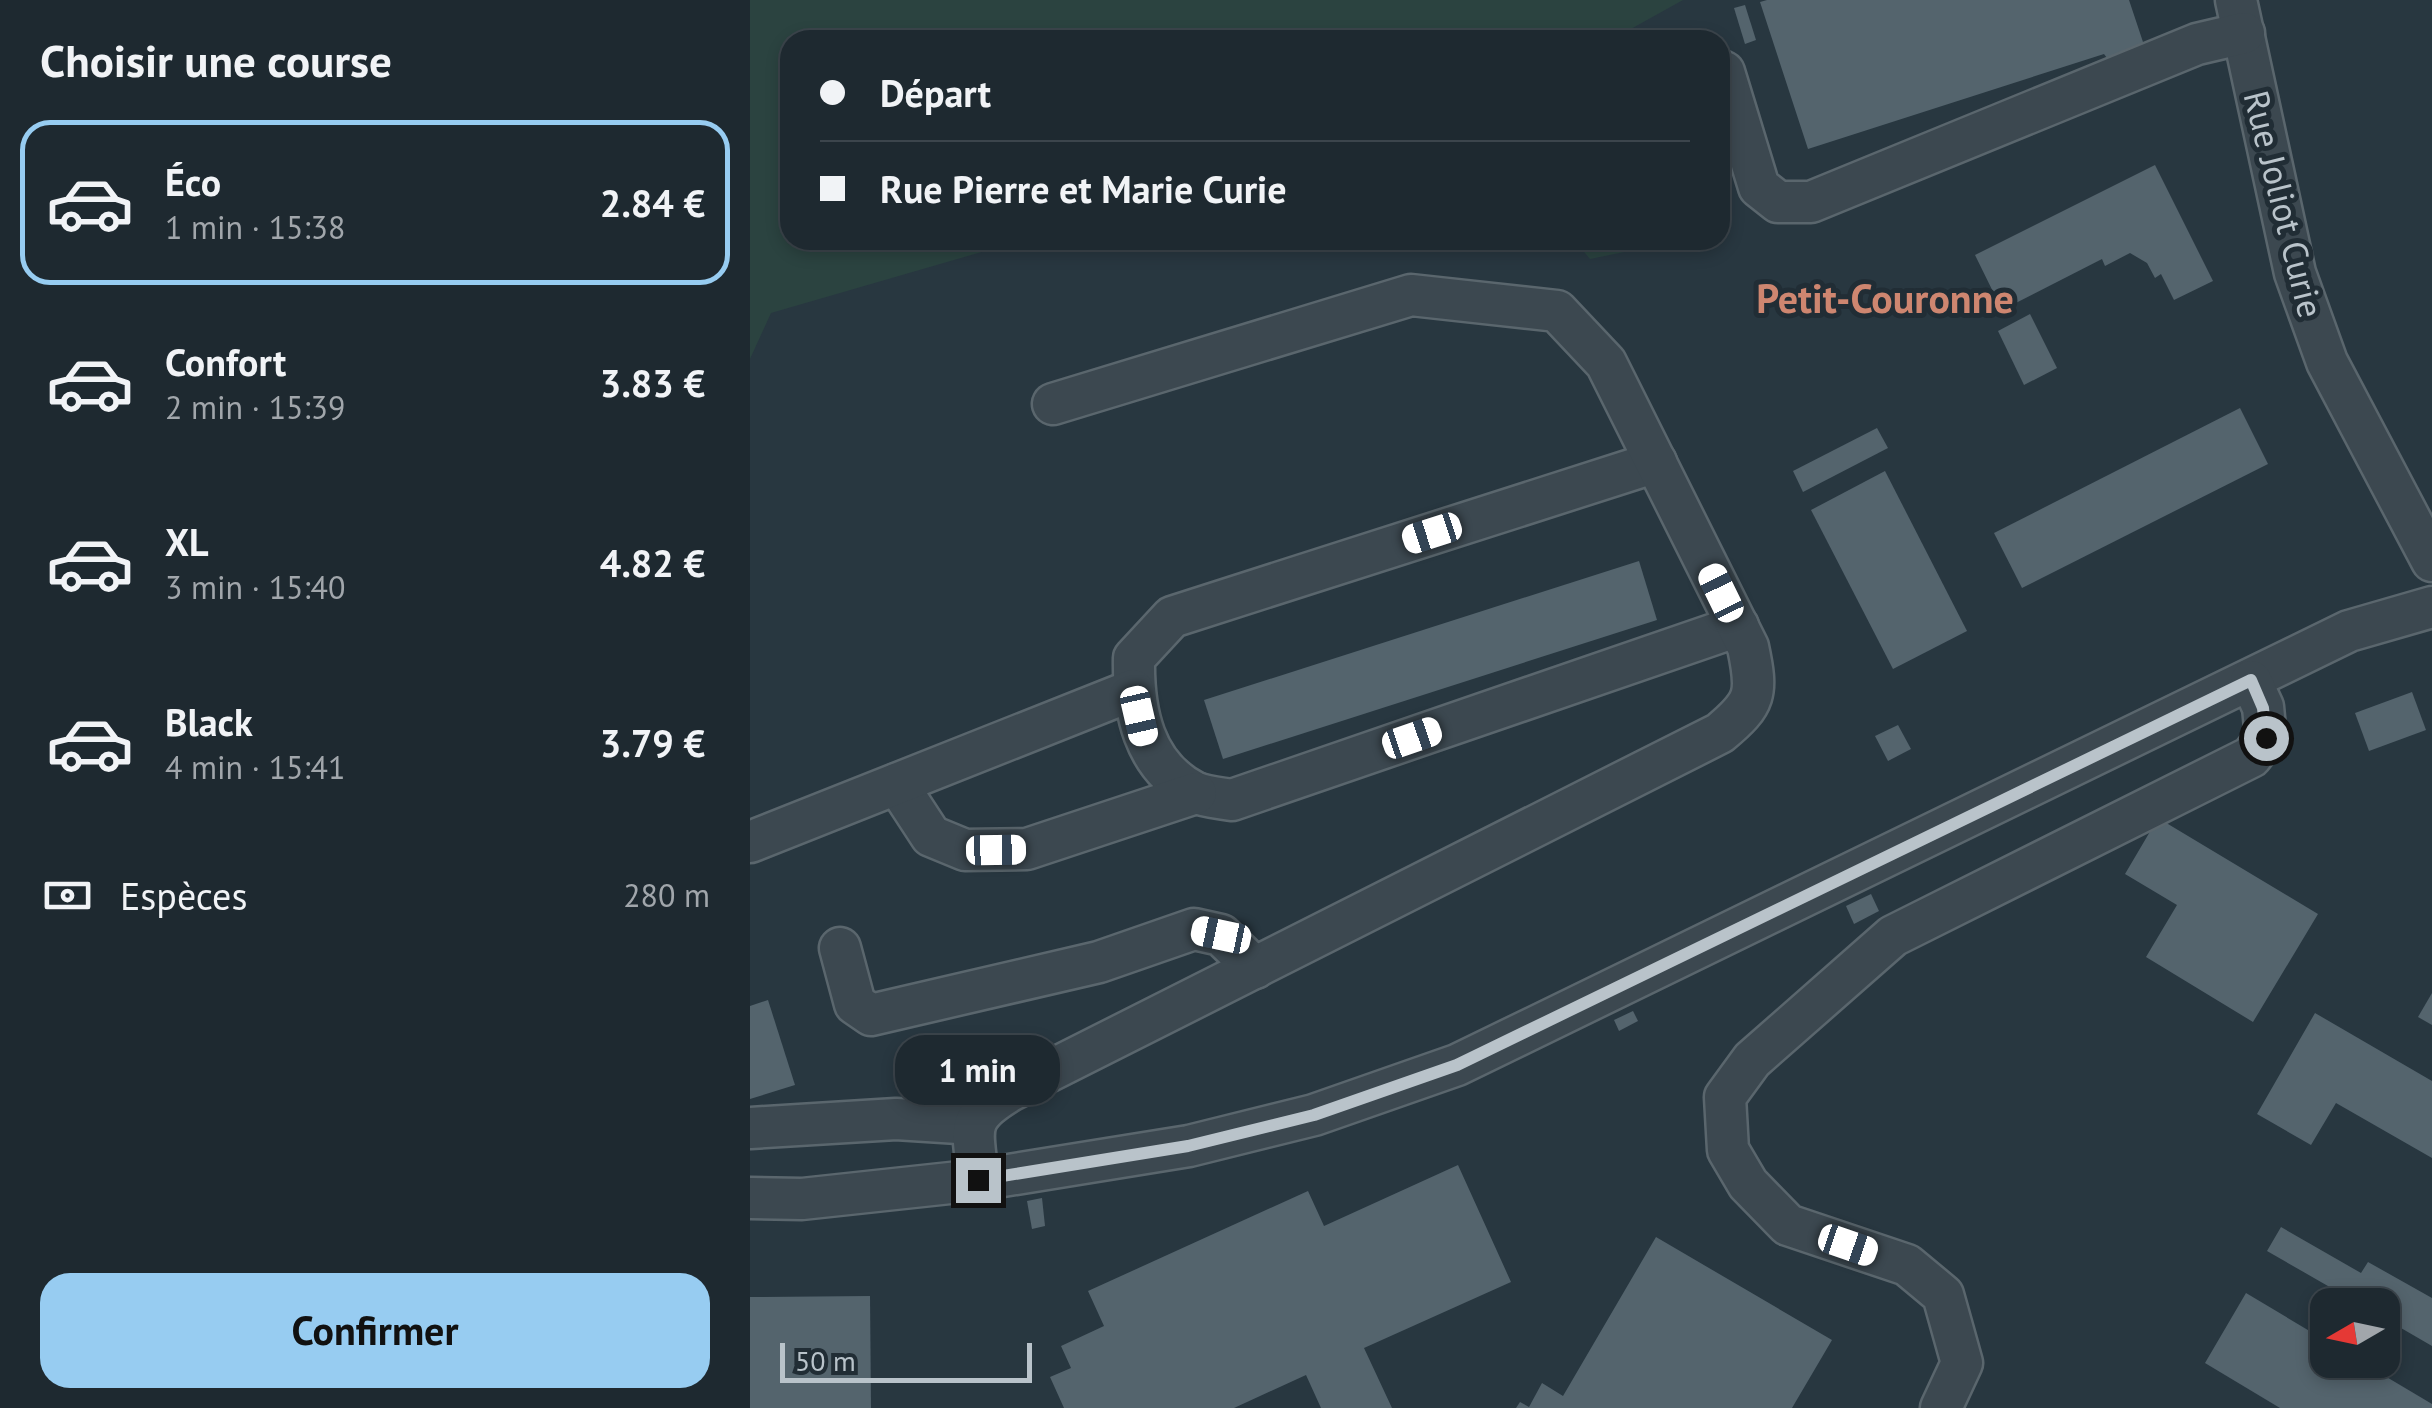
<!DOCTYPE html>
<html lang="fr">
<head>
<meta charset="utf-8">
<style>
	:root { --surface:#1e2930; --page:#263138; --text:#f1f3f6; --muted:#a1a6ab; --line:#3c454c; --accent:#97ccf1 }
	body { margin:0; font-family:"PT Sans",sans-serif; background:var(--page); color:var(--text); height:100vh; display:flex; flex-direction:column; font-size:38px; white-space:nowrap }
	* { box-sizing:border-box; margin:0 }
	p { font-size:32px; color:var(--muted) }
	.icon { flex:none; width:55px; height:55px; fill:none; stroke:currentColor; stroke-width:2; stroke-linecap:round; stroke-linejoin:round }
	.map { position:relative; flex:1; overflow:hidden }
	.sheet { display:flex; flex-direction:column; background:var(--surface); width:750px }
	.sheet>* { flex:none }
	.guide { position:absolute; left:30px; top:30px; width:950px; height:220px; border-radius:30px; box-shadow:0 5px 15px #0003,0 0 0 2px var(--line); display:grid; align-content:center; height:220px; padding:0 40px; background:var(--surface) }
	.needle { width:65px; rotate:261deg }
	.buttons { position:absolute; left:1560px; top:1288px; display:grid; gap:20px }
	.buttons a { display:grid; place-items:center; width:90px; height:90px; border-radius:20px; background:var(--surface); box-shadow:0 5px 15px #0003,0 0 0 2px var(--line); font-size:50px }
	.scale { position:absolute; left:30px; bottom:25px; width:252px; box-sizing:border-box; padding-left:10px; border:5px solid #b9c3ca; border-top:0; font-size:28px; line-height:35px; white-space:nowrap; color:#b9c3ca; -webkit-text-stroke:8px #212d35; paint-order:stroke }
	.end { position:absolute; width:45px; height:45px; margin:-22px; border:12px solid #b9c3ca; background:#111; box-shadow:0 0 0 5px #111 }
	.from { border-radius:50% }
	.bubble { position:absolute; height:70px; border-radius:30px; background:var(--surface); box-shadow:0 5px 15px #0003,0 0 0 2px var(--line); font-size:32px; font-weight:800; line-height:70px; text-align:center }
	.car { position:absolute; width:30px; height:60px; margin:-30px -15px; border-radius:12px; box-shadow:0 0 8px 2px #0007; background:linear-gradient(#fff 24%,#345 0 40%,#fff 0 76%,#345 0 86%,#fff 0) }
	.guide b { display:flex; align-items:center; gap:35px; height:95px; font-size:38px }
	.guide b+b { border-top:2px solid var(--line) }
	.guide i { width:25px; height:25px; background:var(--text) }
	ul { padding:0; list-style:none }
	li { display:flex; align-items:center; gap:30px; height:165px; margin:0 20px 15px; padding:0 20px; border:5px solid transparent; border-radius:30px }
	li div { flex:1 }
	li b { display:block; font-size:38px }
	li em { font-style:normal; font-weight:800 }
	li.active { border-color:var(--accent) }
	li>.icon { width:90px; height:90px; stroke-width:1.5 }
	h2 { padding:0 40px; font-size:45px; line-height:120px }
	.pay { display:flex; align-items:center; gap:25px; height:110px; padding:0 40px; font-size:38px }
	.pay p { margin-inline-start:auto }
	.cta { display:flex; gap:20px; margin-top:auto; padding:20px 40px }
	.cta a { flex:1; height:115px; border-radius:30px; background:var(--accent); color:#111; font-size:40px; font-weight:800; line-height:115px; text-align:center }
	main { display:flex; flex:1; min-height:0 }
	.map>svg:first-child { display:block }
	.green { fill:#2b4340 }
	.building { fill:#54646d }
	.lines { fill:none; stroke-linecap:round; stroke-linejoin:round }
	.minor-casing { stroke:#5a666d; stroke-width:45 }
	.minor { stroke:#3c4850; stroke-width:40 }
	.route { stroke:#b9c3ca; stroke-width:12 }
	.labels { text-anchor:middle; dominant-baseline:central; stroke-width:10; stroke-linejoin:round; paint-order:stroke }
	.street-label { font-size:35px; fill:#b9c3ca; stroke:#212d35 }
	.quarter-label { font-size:40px; font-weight:bold; fill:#ce8670; stroke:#212d35 }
</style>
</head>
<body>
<main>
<section class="sheet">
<h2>Choisir une course</h2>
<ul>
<li class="active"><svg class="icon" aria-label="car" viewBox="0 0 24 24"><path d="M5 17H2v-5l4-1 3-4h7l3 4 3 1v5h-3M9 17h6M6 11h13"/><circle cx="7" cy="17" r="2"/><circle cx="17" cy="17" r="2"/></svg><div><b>Éco</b><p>1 min · 15:38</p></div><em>2.84 €</em></li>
<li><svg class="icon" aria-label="car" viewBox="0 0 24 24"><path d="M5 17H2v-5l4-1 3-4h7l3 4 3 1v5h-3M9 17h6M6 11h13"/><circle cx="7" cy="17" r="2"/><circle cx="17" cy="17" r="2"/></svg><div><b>Confort</b><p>2 min · 15:39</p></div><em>3.83 €</em></li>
<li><svg class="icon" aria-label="car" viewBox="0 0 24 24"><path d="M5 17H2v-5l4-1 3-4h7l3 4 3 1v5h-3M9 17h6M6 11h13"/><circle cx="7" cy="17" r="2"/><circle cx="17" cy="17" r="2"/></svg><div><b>XL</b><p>3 min · 15:40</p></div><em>4.82 €</em></li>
<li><svg class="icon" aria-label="car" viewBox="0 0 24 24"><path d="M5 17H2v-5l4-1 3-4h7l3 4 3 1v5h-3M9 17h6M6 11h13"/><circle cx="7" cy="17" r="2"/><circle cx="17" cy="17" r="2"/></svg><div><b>Black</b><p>4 min · 15:41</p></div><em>3.79 €</em></li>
</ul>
<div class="pay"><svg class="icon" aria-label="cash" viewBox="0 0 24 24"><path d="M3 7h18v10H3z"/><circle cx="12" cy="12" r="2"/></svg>Espèces<p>280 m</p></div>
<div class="cta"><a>Confirmer</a></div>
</section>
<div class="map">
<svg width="1682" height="1408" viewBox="0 0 1682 1408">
	<rect width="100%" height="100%" fill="#283740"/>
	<g class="green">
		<polygon points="0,0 933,0 861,40 40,40 40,240 273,240 21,313 0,359"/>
		<polygon points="824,240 891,240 894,248 840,259"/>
	</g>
	<g class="building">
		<polygon points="1017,0 1379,0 1394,45 1360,62 1354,54 1058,149 1010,2"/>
		<polygon points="995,5 1006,40 995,44 984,8"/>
		<polygon points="933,28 937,40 899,40 899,39"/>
		<polygon points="1405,165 1463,281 1424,300 1411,274 1405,278 1397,263 1380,253 1355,266 1352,259 1252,310 1225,255"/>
		<polygon points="1280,314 1307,368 1274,385 1248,331"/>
		<polygon points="1490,408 1518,464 1272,588 1244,533"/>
		<polygon points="1127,428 1138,448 1053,492 1043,471"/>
		<polygon points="1135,471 1217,631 1143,669 1061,510"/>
		<polygon points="889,561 907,620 473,759 454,700"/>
		<polygon points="1662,692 1676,730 1619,751 1605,713"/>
		<polygon points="1148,725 1161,749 1138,761 1125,736"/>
		<polygon points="1408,818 1568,914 1503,1022 1396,957 1427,905 1375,874"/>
		<polygon points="1121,894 1129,911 1104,924 1096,906"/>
		<polygon points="1682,993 1682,1025 1668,1017"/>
		<polygon points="18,1000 45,1085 0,1099 0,1006"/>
		<polygon points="883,1011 888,1021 869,1031 864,1020"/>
		<polygon points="1565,1013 1682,1081 1682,1158 1586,1103 1561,1145 1507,1114"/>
		<polygon points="708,1165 761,1282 614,1348 642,1408 571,1408 556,1375 484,1408 314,1408 300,1377 321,1368 311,1346 354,1326 338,1291 558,1191 574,1226"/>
		<polygon points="292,1198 295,1226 282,1229 277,1201"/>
		<polygon points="1531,1227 1611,1273 1618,1262 1682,1298 1682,1346 1632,1317 1632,1305 1611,1305 1517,1251"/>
		<polygon points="906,1237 1082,1340 1042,1408 766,1408 770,1402 779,1407 792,1383 813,1396"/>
		<polygon points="1496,1293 1578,1342 1578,1360 1608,1360 1682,1404 1682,1408 1530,1408 1455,1363"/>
		<polygon points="120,1296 121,1408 0,1408 0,1297"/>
	</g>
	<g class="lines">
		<g class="minor-casing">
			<g id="minor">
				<polyline points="1486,0 1545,273 1577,362 1682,561"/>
				<polyline points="974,72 1009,187 1028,202 1061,202 1447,44 1494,33"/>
				<path d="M906,462L422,617L384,658C383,711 393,765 444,792C455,797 470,798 482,800L988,626"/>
				<polyline points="147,784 181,836 215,850 277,849 446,793"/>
				<polyline points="0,842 383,690"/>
				<polyline points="90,948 105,1004 121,1015 349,962 444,929 471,935 505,968"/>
				<polyline points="0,1128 146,1119 224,1124"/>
				<path d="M228,1180C224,1129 212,1120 260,1091L970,733C1006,703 1008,694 998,647L856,363L807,311L661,295L303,404"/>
				<polyline points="0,1198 52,1199 228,1180 439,1146 564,1115 707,1065 1599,631 1682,607"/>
				<polyline points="1191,1408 1212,1363 1193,1295 1157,1265 1038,1225 998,1184 978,1150 975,1097 1002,1060 1143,936 1501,757 1516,738 1513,707 1501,681"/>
			</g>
		</g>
		<use href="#minor" class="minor"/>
	</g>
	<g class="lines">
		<polyline class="route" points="228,1180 438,1146 564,1115 707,1065 1501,680 1513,708 1516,738"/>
	</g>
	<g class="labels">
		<g class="street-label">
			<text transform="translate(1534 204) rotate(76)">Rue Joliot Curie</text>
		</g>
		<g class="quarter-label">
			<text x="1135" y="298">Petit-Couronne</text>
		</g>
	</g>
</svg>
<div class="buttons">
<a><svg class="needle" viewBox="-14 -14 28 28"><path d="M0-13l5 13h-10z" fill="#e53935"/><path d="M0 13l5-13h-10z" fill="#a1a6ab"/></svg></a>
</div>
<div class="scale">50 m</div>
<i class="end from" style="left:1516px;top:738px"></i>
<i class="end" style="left:228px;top:1180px"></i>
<div class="bubble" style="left:145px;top:1035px;width:165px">1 min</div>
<i class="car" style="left:682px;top:533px;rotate:252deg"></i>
<i class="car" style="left:971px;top:593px;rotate:334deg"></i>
<i class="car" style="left:389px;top:716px;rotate:167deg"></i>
<i class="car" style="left:662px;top:738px;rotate:71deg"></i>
<i class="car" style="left:246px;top:850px;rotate:89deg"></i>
<i class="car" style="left:471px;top:935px;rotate:282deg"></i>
<i class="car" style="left:1098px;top:1245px;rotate:109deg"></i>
<div class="guide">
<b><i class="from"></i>Départ</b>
<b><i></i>Rue Pierre et Marie Curie</b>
</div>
</div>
</main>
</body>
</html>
